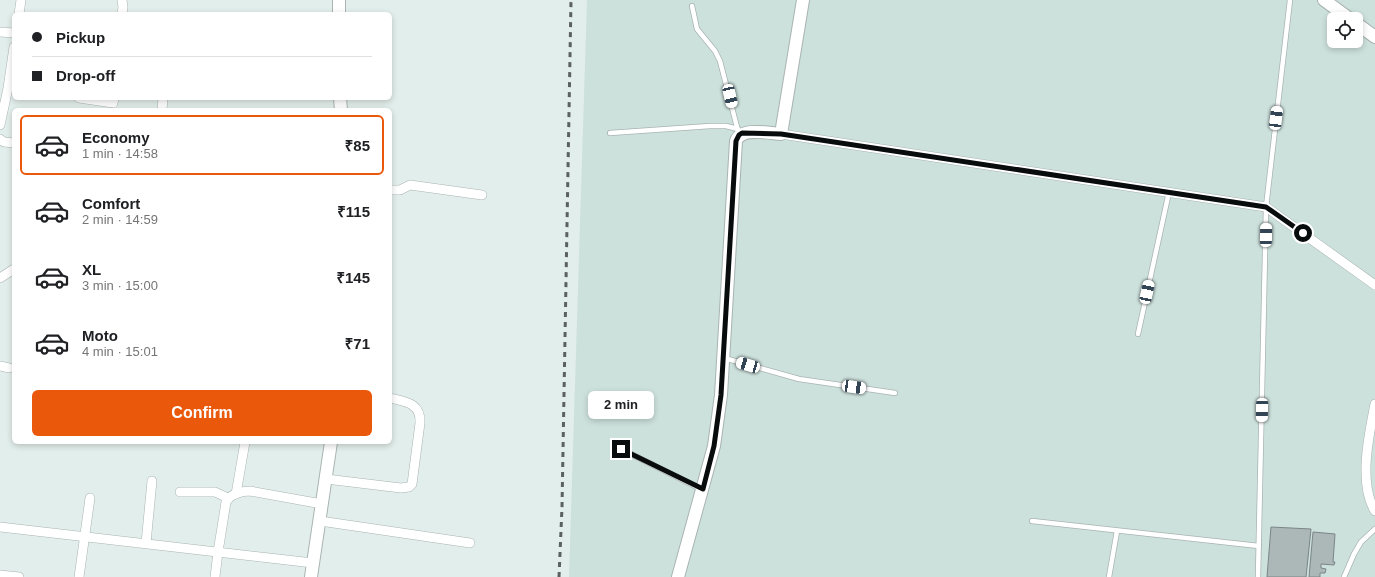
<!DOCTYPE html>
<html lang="en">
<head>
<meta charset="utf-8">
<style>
	:root { --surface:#fff; --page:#f6f6f6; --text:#202124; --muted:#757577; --line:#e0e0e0; --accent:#ea580c }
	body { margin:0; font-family:Helvetica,sans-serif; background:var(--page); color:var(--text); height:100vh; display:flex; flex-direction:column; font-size:15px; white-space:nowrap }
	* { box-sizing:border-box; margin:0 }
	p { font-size:13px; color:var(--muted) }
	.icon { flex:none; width:22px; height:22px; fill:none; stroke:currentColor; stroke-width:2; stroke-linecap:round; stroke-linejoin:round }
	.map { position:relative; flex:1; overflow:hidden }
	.side { position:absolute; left:12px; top:108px; width:380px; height:336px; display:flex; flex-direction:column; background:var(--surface); border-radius:6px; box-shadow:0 2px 6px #0003 }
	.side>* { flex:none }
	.guide { position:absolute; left:12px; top:12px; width:380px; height:88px; border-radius:6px; box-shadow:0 2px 6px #0003; display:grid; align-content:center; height:88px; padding:0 20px; background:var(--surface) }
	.buttons { position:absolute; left:1327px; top:12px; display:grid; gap:8px }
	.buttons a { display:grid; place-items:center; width:36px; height:36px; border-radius:6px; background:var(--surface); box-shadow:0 2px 6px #0003; font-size:20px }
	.end { position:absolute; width:18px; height:18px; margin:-9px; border:5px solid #090c0c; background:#fff; box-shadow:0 0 0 2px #fff }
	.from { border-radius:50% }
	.bubble { position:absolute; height:28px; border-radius:6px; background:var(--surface); box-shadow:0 2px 6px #0003; font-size:13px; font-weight:700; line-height:28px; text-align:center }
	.car { position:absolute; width:12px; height:24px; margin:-12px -6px; border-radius:5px; box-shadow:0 0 3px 1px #0007; background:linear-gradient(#fff 24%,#345 0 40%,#fff 0 76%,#345 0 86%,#fff 0) }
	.guide b { display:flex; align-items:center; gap:14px; height:38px; font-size:15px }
	.guide b+b { border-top:1px solid var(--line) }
	.guide i { width:10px; height:10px; background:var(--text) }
	ul { padding:7px 0 0; list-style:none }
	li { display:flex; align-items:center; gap:12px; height:60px; margin:0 8px 6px; padding:0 12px; border:2px solid transparent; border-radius:6px }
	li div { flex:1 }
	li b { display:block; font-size:15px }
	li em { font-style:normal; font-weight:700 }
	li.on { border-color:var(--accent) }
	li>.icon { width:36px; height:36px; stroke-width:1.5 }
	.action { display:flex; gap:8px; margin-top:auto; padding:8px 20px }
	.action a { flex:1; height:46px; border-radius:6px; background:var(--accent); color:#fff; font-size:16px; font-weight:700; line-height:46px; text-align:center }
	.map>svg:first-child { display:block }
	.built { fill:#cce0dc; fill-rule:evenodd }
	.building { fill:#acb7b8; stroke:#7b8587 }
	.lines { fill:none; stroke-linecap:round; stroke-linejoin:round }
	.lane-casing { stroke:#a9b4b2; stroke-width:6 }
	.street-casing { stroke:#a9b4b2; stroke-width:10 }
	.secondary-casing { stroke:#a9b4b2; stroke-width:14 }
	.lane { stroke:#fff; stroke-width:4.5 }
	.street { stroke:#fff; stroke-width:9 }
	.secondary { stroke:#fff; stroke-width:12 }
	.rail { stroke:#5b6160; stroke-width:3; stroke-dasharray:5 5; stroke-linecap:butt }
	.route { stroke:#090c0c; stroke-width:5 }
</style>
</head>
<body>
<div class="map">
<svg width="1375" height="577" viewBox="0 0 1375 577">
	<rect width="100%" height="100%" fill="#e2eeeb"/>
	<path class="built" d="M587,0H1375V577H569ZM1334,19H1356V41H1334Z"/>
	<g class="building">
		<polygon points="1271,527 1311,529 1306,577 1267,577"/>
		<polygon points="1313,532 1335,534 1333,562 1335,562 1334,565 1321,564 1321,568 1326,569 1325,573 1320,573 1320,577 1309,577"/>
	</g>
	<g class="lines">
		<g class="lane-casing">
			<g id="lane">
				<polyline points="692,6 697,29 715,51 720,61 739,135"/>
				<polyline points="610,133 710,126 726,126 738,129"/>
				<polyline points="1138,334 1169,192"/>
				<polyline points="724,358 799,379 895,393"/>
				<polyline points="621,449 701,489"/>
				<polyline points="1032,521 1259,546"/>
				<polyline points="1109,577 1117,531"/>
				<polyline points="1258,577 1266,207 1290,0"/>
				<polyline points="1344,577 1354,554 1361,542 1375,529"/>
			</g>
		</g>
		<g class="street-casing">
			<g id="street">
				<polyline points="122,0 123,7 122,14"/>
				<polyline points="19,14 21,0"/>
				<polyline points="0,32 14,33"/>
				<polyline points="79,98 113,103 114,98"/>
				<polyline points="162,110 163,98"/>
				<polyline points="0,125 8,88 14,47"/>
				<polyline points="781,134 1266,207 1375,285"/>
				<polyline points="0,139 4,142 14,143"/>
				<polyline points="390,190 400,190 410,185 482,195"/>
				<polyline points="0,278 14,269"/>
				<polyline points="0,366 9,368"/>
				<path d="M1375,404C1369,435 1358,483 1375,511"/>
				<path d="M326,479L401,488L409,487L412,484L420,423C421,403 406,402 390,398"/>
				<polyline points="180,492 215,492 228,498"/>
				<polyline points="236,494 245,442"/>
				<polyline points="320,521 470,543"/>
				<polyline points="0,527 313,563"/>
				<polyline points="146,543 152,481"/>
				<polyline points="0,575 19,577"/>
				<polyline points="79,577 90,498"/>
				<path d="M215,577L218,552L226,502C230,494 242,491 250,491L322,504"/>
			</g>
		</g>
		<g class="secondary-casing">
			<g id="secondary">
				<polyline points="339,0 339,14"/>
				<polyline points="1324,0 1350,19"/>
				<polyline points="1356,23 1375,37"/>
				<polyline points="340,98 341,110"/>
				<polyline points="311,577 331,442"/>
				<path d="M678,577L714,446L721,395L736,141C741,127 768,133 781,134L803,0"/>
			</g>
		</g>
		<use href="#lane" class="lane"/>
		<use href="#street" class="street"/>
		<use href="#secondary" class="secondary"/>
		<polyline class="rail" points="559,577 562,507 571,0"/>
	</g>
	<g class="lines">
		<polyline class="route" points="621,449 703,489 714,446 721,395 736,141 739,135 742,133 781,134 1266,207 1303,233"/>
	</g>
</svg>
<div class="buttons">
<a><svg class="icon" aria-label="locate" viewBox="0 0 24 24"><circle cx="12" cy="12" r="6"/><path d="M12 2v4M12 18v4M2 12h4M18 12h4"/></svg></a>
</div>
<i class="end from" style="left:1303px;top:233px"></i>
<i class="end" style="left:621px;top:449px"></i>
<div class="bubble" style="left:588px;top:391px;width:66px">2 min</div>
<i class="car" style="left:730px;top:96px;rotate:167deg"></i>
<i class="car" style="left:1276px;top:118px;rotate:7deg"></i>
<i class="car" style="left:1266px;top:235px;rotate:1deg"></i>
<i class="car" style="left:1147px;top:292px;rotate:12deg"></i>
<i class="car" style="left:748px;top:365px;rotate:286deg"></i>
<i class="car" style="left:854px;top:387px;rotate:98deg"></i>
<i class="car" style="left:1262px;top:410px;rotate:181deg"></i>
<div class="guide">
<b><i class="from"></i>Pickup</b>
<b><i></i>Drop-off</b>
</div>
<section class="side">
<ul>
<li class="on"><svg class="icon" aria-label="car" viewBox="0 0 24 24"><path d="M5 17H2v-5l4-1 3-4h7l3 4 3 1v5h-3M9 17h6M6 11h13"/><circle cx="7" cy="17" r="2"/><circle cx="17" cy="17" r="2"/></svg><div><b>Economy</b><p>1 min · 14:58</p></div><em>₹85</em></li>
<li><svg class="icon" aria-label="car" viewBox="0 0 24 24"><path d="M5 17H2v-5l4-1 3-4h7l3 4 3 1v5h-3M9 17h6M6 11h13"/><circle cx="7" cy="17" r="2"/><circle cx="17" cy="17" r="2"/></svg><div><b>Comfort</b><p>2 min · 14:59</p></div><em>₹115</em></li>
<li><svg class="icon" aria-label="car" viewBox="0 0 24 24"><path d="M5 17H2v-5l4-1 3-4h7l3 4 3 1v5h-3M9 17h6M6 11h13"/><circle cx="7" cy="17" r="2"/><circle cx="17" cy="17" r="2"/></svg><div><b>XL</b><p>3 min · 15:00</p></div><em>₹145</em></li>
<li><svg class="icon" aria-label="car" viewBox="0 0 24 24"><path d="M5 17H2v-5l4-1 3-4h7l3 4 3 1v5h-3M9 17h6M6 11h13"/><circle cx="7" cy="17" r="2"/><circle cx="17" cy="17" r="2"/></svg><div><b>Moto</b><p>4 min · 15:01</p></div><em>₹71</em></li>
</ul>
<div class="action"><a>Confirm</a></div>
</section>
</div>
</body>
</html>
